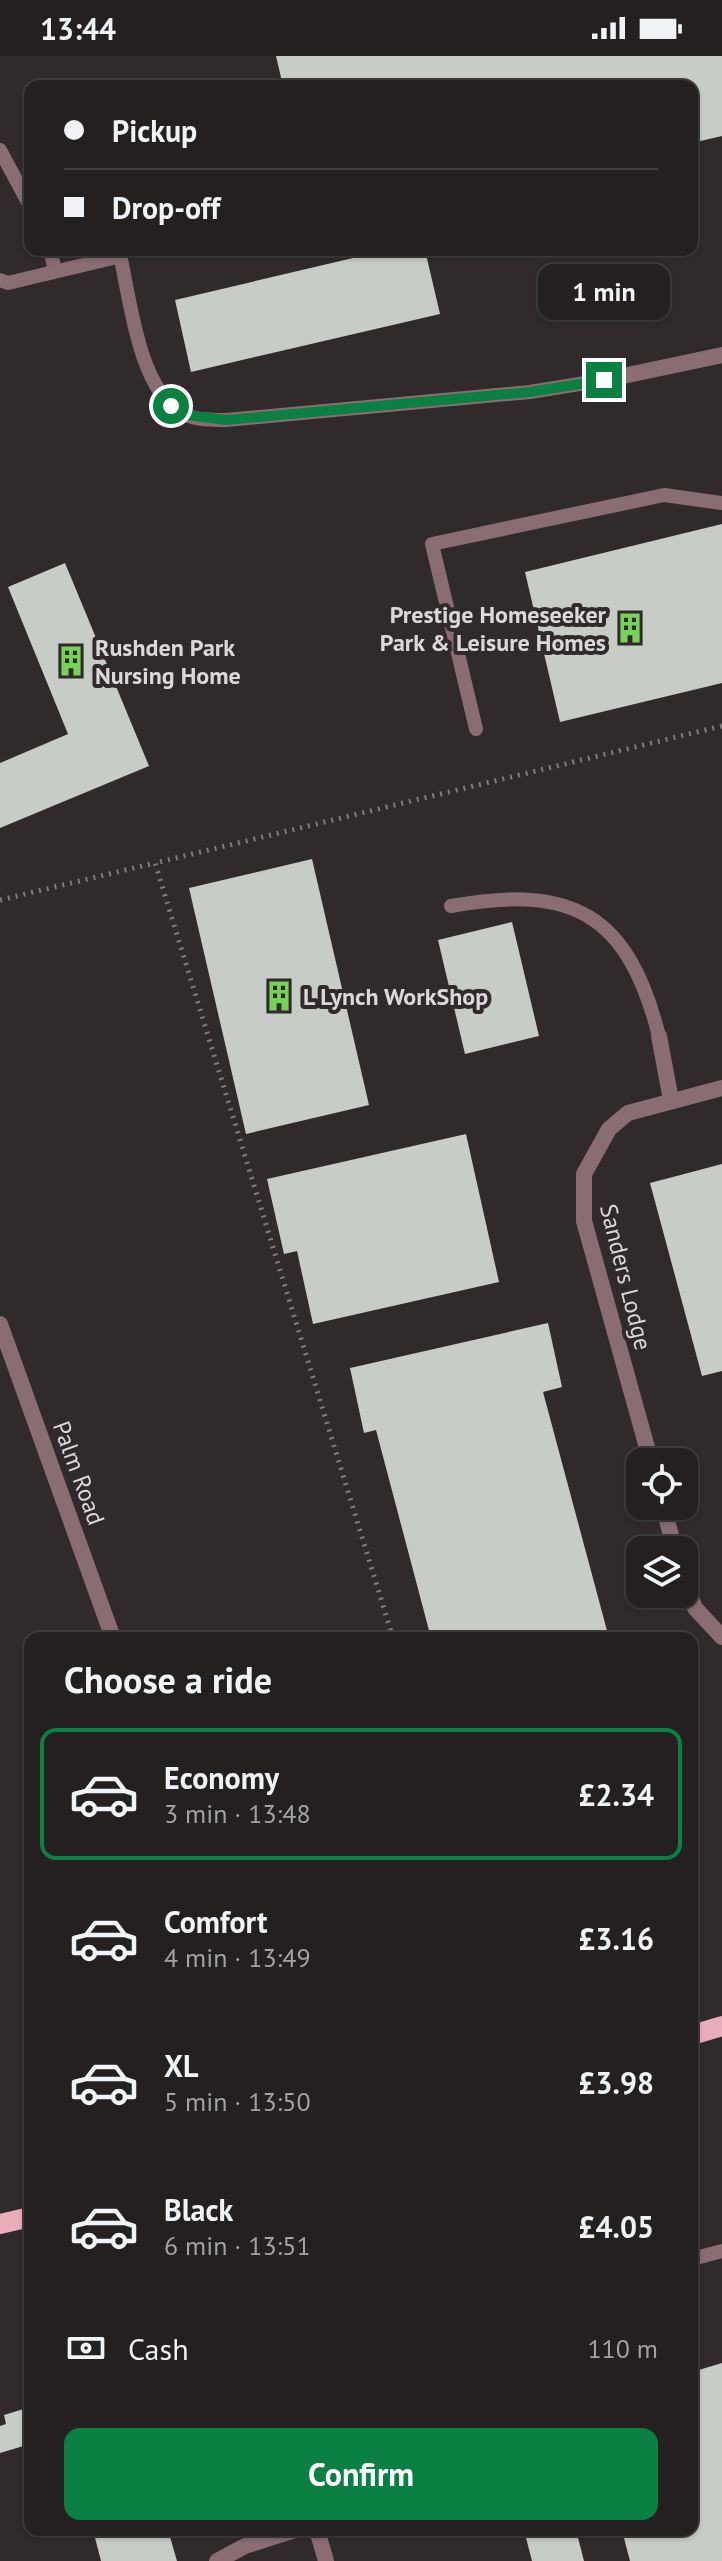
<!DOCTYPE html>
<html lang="en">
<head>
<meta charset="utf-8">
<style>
	:root { --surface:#242020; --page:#302d2d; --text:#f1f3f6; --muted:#a3a3a5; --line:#413e3e; --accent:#0b8043 }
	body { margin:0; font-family:"PT Sans",sans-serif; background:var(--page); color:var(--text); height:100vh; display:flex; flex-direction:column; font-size:30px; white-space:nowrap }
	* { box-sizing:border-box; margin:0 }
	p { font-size:26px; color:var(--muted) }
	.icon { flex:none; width:44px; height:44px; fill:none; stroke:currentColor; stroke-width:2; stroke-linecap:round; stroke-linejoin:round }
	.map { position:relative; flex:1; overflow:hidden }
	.side { position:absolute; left:24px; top:1576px; width:674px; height:904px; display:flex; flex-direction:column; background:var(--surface); border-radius:16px; box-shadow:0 2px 6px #0004,0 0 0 2px var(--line) }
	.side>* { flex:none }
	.banner { position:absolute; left:24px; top:24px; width:674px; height:176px; border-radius:16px; box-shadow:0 2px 6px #0004,0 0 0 2px var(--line); display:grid; align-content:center; height:176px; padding:0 40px; background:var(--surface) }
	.fabs { position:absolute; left:626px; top:1392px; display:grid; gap:16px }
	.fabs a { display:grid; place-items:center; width:72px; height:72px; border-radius:16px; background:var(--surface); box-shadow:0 2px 6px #0004,0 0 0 2px var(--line); font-size:40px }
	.end { position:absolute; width:36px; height:36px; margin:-18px; border:10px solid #0b8043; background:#fff; box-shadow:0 0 0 4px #fff }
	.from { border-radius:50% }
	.bubble { position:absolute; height:56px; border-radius:16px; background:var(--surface); box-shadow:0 2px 6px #0004,0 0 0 2px var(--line); font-size:26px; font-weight:700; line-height:56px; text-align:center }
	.banner b { display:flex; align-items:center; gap:28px; height:76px; font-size:30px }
	.banner b+b { border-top:2px solid var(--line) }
	.banner i { width:20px; height:20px; background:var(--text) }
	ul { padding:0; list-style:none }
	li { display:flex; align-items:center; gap:24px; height:132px; margin:0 16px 12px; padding:0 24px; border:4px solid transparent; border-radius:16px }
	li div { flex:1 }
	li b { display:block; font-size:30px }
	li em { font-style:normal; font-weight:700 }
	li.active { border-color:var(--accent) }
	li>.icon { width:72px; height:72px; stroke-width:1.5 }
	h2 { padding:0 40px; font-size:36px; line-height:96px }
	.pay { display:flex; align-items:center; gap:20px; height:88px; padding:0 40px; font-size:30px }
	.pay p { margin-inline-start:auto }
	.button { display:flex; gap:16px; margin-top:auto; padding:16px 40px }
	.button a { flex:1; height:92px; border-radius:16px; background:var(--accent); color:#fff; font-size:32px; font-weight:700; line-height:92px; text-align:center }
	.status { display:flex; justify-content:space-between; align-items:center; height:56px; padding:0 40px; background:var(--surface); direction:ltr }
	.status svg { height:22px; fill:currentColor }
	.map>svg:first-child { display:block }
	.building { fill:#c7ccc6 }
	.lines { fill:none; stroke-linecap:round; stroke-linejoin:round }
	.path { stroke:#817c7d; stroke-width:5; stroke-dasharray:2 6; stroke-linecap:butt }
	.service { stroke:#8a6c73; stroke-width:14 }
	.minor { stroke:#8a6c73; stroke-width:16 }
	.primary { stroke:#e9acbb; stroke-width:20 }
	.route { stroke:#0b8043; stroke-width:10 }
	.labels { text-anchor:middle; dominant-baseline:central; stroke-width:8; stroke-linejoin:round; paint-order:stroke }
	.poi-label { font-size:24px; font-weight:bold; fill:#dcd8d9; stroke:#302a2b; text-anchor:start }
	.street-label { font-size:24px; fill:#dcd8d9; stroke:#302a2b }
</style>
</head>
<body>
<div class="status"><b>13:44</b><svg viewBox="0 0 49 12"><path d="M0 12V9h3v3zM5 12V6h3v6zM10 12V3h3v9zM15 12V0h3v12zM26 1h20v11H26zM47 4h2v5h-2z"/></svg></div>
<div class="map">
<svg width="722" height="2505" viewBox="0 0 722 2505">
	<rect width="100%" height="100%" fill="#302a2b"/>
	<g class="building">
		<polygon points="276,0 722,0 722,80 692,87 692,30 283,30"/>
		<polygon points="387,194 425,194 440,258 191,316 175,244"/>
		<polygon points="722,468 722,627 560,666 525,516"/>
		<polygon points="65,507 149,710 0,772 0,707 68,678 8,531"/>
		<polygon points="312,803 369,1049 246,1078 189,832"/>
		<polygon points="512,866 539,980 465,998 438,884"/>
		<polygon points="466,1078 499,1226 313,1268 297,1195 284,1198 267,1123"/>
		<polygon points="722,1108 722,1315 702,1320 650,1127"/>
		<polygon points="548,1267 562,1331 543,1336 609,1582 431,1582 376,1374 364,1377 350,1312"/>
		<polygon points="722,2307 722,2505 630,2505 624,2482 653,2474 692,2474 692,2316"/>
		<polygon points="30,2351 30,2388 0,2397 0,2370 6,2368 4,2359"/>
		<polygon points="93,2474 168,2474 177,2505 101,2505"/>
		<polygon points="524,2474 576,2474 584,2505 532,2505"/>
	</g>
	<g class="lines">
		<g class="path">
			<polyline points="0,844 155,807"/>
			<polyline points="393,1582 155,807 722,670"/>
		</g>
		<g class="service">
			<polyline points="0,94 30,150"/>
			<polyline points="50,194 55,214"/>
			<path d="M119,194C130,241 138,334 183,358C196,364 212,364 226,364L530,336L604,324"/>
			<polyline points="0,224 8,227 121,200"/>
			<polyline points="476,673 432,488 664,439 722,447"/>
			<path d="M451,850C573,828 628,858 659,980"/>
			<polyline points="692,2203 722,2195"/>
		</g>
		<g class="minor">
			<polyline points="604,324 722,299"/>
			<polyline points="659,980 671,1044"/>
			<polyline points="0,1268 113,1582"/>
			<polyline points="651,1406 584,1165 584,1118 609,1073 628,1057 722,1032"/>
			<polyline points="663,1450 675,1494"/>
			<polyline points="684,1525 695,1552 722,1581"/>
			<polyline points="317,2474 326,2505"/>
			<polyline points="217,2505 245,2490 295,2474"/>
		</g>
		<g class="primary">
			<polyline points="692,1979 722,1970"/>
			<polyline points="0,2168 30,2161"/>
		</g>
	</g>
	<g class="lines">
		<polyline class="route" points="171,350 186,359 226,364 530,336 604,324"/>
	</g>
	<defs>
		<g id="building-bare" transform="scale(2.4)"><path d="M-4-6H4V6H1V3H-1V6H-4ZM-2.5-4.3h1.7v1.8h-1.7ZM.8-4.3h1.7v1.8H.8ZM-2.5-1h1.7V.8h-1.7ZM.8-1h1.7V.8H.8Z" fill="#77d259" stroke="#302a2b" stroke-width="2.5" paint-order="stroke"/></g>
	</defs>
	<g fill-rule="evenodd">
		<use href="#building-bare" x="630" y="572"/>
		<use href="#building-bare" x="71" y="605"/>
		<use href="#building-bare" x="279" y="940"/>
	</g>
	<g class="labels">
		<g class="poi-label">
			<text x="606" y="558" text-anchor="end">Prestige Homeseeker<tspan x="606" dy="28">Park &amp; Leisure Homes</tspan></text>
			<text x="95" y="591">Rushden Park<tspan x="95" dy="28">Nursing Home</tspan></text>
			<text x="303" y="940">L Lynch WorkShop</text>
		</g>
		<g class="street-label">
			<text transform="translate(626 1221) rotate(76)">Sanders Lodge</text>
			<text transform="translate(79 1417) rotate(70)">Palm Road</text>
		</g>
	</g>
</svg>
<div class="fabs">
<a><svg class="icon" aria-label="locate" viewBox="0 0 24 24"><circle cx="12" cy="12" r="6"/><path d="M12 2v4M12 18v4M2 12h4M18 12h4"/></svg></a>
<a><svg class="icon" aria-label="layers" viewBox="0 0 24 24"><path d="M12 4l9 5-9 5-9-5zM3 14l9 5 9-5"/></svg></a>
</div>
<i class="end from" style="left:171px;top:350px"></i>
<i class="end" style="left:604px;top:324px"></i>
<div class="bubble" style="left:538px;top:208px;width:132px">1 min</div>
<div class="banner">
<b><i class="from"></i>Pickup</b>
<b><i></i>Drop-off</b>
</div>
<section class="side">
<h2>Choose a ride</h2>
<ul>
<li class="active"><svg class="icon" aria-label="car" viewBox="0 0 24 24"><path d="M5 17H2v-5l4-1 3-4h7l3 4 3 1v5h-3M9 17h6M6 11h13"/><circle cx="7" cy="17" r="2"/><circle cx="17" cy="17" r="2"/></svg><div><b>Economy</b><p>3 min · 13:48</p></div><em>£2.34</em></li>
<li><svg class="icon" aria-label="car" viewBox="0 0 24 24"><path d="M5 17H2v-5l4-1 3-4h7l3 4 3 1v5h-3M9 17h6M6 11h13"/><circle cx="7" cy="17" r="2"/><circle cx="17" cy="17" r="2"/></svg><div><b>Comfort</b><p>4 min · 13:49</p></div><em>£3.16</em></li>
<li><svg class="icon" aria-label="car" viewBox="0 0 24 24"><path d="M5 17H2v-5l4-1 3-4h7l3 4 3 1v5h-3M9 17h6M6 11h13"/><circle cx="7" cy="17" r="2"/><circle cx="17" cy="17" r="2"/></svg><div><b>XL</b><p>5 min · 13:50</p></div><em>£3.98</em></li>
<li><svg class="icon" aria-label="car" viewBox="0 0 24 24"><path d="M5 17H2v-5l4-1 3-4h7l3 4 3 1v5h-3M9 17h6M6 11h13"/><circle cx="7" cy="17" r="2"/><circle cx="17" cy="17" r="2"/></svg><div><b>Black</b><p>6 min · 13:51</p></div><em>£4.05</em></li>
</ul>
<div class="pay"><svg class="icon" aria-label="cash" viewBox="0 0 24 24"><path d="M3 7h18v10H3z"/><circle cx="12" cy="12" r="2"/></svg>Cash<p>110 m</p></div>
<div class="button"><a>Confirm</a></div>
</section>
</div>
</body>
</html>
